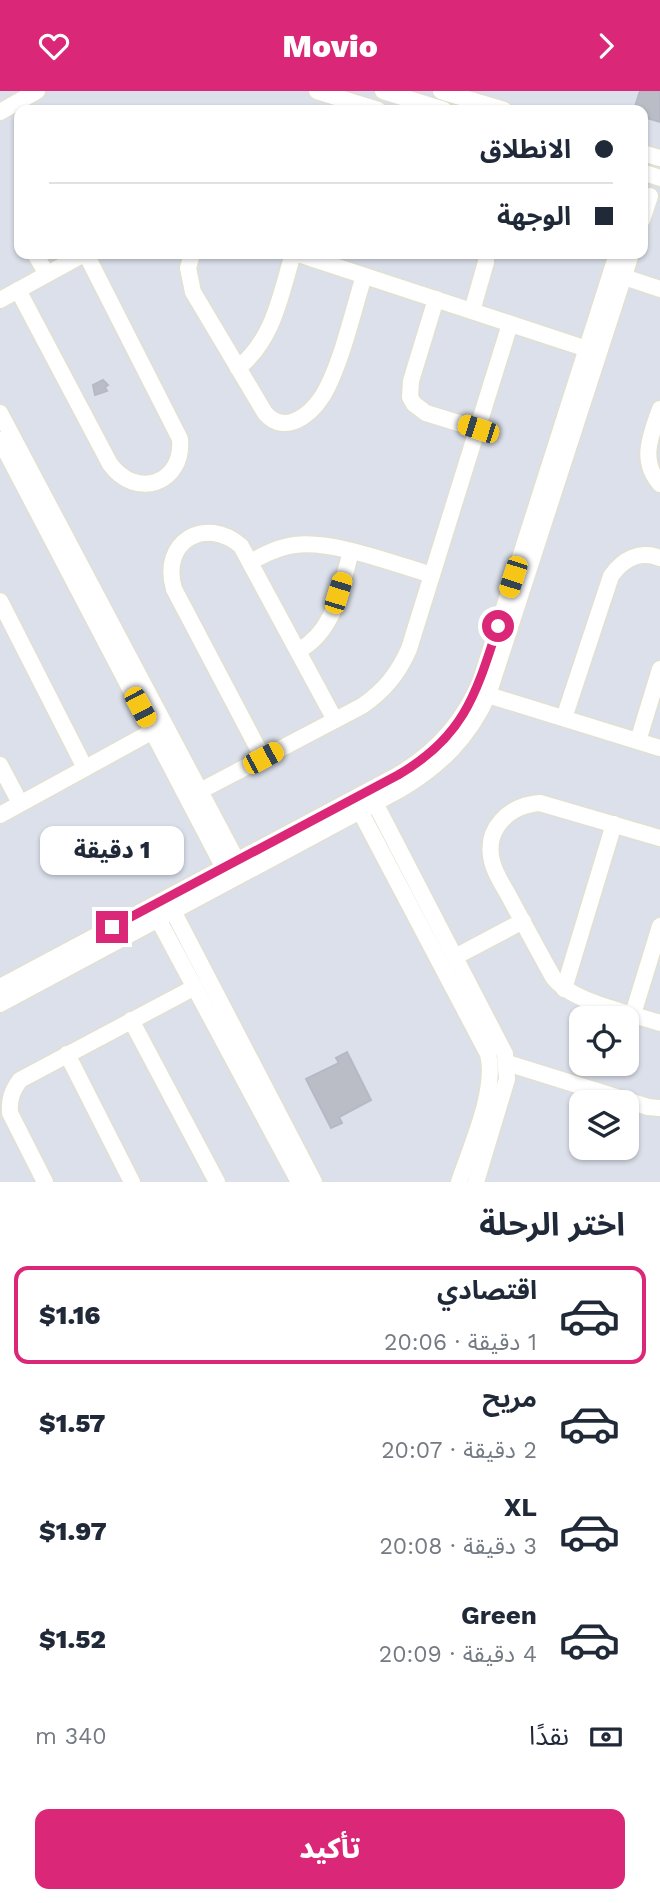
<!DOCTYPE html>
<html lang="ar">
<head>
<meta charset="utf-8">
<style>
	:root { --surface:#fff; --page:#f2f2f3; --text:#1f2937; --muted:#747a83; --line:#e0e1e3; --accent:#db2777 }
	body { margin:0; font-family:"Work Sans","Noto Sans Arabic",sans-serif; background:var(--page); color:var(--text); direction:rtl; height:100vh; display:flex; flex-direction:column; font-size:26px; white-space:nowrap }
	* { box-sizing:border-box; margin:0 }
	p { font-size:23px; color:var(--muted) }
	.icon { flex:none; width:38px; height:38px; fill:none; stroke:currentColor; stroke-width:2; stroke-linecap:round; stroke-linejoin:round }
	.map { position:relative; height:1091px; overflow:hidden; direction:ltr }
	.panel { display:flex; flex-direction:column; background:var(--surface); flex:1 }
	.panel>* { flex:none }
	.top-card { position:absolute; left:14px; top:14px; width:634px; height:154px; border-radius:14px; box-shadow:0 2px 5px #0004; direction:rtl; display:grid; align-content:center; height:154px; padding:0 35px; background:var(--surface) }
	.fabs { position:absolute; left:569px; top:915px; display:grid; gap:14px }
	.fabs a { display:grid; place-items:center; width:70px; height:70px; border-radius:14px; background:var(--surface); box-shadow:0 2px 5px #0004; font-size:35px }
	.end { position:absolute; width:32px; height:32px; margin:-16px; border:9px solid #db2777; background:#fff; box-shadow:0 0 0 4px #fff }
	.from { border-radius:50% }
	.bubble { position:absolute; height:49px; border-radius:14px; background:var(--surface); box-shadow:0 2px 5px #0004; font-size:23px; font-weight:800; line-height:49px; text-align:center; direction:rtl }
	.car { position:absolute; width:21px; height:42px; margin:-21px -10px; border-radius:9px; box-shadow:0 0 5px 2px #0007; background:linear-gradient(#f5c518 24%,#345 0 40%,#f5c518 0 76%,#345 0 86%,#f5c518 0) }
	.top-card b { display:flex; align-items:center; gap:24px; height:66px; font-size:26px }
	.top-card b+b { border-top:2px solid var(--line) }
	.top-card i { width:18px; height:18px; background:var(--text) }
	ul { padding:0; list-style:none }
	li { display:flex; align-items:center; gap:21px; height:98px; margin:0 14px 10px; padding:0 21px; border:4px solid transparent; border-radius:14px }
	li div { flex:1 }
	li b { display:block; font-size:26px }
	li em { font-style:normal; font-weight:800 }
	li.on { border-color:var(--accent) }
	li>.icon { width:63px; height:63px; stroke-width:1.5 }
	h2 { padding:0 35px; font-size:32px; line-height:84px }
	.pay { display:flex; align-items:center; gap:18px; height:77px; padding:0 35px; font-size:26px }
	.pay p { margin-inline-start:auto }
	.action { display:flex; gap:14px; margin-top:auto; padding:14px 35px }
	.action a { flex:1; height:80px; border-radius:14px; background:var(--accent); color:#fff; font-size:28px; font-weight:800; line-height:80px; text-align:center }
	header { display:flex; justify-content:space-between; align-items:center; height:91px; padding:0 35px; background:var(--accent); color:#fff; font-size:32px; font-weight:800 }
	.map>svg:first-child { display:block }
	.building { fill:#bbbdc6; stroke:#b5b9c6; stroke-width:2 }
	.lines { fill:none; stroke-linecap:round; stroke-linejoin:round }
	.minor-casing { stroke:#e2e0d0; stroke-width:19 }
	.minor { stroke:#fff; stroke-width:16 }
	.route { stroke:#db2777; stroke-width:9 }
</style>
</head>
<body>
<header><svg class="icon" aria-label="forward" viewBox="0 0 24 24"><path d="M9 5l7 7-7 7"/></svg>Movio<svg class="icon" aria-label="heart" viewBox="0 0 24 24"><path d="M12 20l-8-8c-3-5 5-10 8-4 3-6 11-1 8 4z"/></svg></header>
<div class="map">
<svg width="660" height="1091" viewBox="0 0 660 1091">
	<rect width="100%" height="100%" fill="#dbe0eb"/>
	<g class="building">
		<polygon points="640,0 660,0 660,31 644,26 642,32 642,19 634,19"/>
		<polygon points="103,289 108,294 105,296 107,300 95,304 93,294"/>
		<polygon points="347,961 371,1009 339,1026 342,1032 331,1037 306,988 339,972 336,967"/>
	</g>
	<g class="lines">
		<g class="minor-casing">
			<g id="minor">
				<polyline points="317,0 378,19"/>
				<polyline points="383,0 444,19"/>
				<polyline points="441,0 504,19"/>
				<polyline points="0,21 37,0"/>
				<polyline points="642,62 660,67"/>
				<polyline points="642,81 660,87"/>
				<polyline points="642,129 650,105"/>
				<polyline points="35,163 47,183"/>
				<path d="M192,163L188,177L193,201L265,322C287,348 318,318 328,295C344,262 353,220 364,185"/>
				<polyline points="298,163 587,258"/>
				<polyline points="624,186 660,198"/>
				<path d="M18,199L110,373C136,409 184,393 180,348L86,163"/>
				<polyline points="436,208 411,290 410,306 414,313 426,322 478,338"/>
				<polyline points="0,209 84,163"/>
				<polyline points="472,220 486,171 486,163"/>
				<path d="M238,277C274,248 280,205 293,163"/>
				<path d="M660,318C651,344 639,369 660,393"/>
				<polyline points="0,322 237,770"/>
				<polyline points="0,349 224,777"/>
				<path d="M250,471C265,463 279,456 295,454C333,449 395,473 432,484"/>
				<polyline points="0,510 85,677"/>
				<path d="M298,560C335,540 340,498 351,461"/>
				<polyline points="488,604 660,657"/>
				<path d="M564,627L611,485C623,468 640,459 660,467"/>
				<polyline points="638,650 660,578"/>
				<path d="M263,667L174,498C160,451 205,424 241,455L335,629"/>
				<polyline points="0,674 20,712"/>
				<path d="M200,700L362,615C384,600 398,583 409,558L510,233"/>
				<polyline points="375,712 505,963 507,988 476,1091"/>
				<path d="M360,720L488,963C497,999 471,1055 459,1091"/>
				<polyline points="0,724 153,640"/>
				<path d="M660,747L540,712C510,714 484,737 492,770C495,784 505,797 511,809C525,835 539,861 553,886C571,911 630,922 660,932"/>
				<polyline points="173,820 314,1091"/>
				<polyline points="158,828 299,1091"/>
				<polyline points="455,866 523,830"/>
				<path d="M0,896L398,684C437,661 464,631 481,589L617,163"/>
				<polyline points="564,898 614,733"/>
				<path d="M0,913L401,698C441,674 469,646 488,604L631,163"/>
				<polyline points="633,923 660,835"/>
				<polyline points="131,929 217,1091"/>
				<polyline points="67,963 132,1091"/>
				<polyline points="507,972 648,1016 660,1017"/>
				<path d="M45,1091L10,1022C9,1008 12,1000 20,989L195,896"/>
			</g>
		</g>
		<use href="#minor" class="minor"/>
	</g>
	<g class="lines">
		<path class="route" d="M112,836L398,684C464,646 476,603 498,535"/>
	</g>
</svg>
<div class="fabs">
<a><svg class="icon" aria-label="locate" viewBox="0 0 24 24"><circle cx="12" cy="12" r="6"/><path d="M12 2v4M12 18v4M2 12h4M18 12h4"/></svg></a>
<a><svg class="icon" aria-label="layers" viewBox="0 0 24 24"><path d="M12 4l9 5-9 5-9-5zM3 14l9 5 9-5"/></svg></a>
</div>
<i class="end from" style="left:498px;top:535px"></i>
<i class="end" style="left:112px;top:836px"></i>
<div class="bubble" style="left:40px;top:735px;width:144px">1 دقيقة</div>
<i class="car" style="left:478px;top:338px;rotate:288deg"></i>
<i class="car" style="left:513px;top:486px;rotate:198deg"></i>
<i class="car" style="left:338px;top:502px;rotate:17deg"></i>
<i class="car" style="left:140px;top:616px;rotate:152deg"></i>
<i class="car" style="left:263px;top:667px;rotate:62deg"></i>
<div class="top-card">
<b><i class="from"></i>الانطلاق</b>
<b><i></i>الوجهة</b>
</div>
</div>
<section class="panel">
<h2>اختر الرحلة</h2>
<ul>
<li class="on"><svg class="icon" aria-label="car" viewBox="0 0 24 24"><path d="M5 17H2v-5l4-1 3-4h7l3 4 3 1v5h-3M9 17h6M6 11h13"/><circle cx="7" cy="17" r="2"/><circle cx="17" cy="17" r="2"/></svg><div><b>اقتصادي</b><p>1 دقيقة · 20:06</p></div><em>$1.16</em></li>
<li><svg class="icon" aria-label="car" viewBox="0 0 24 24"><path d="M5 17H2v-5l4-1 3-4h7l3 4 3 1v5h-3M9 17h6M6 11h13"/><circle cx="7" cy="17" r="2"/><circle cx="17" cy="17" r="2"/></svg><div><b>مريح</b><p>2 دقيقة · 20:07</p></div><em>$1.57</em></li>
<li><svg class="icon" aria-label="car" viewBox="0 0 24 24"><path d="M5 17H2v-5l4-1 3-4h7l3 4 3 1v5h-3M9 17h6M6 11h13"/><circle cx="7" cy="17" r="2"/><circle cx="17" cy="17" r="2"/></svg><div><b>XL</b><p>3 دقيقة · 20:08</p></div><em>$1.97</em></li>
<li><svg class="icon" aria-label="car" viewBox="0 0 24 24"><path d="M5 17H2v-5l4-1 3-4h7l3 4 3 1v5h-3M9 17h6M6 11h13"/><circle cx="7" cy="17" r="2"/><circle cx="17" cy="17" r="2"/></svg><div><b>Green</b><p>4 دقيقة · 20:09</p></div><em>$1.52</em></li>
</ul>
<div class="pay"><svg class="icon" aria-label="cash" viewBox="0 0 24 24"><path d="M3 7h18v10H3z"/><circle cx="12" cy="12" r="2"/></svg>نقدًا<p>340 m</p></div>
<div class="action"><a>تأكيد</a></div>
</section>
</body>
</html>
